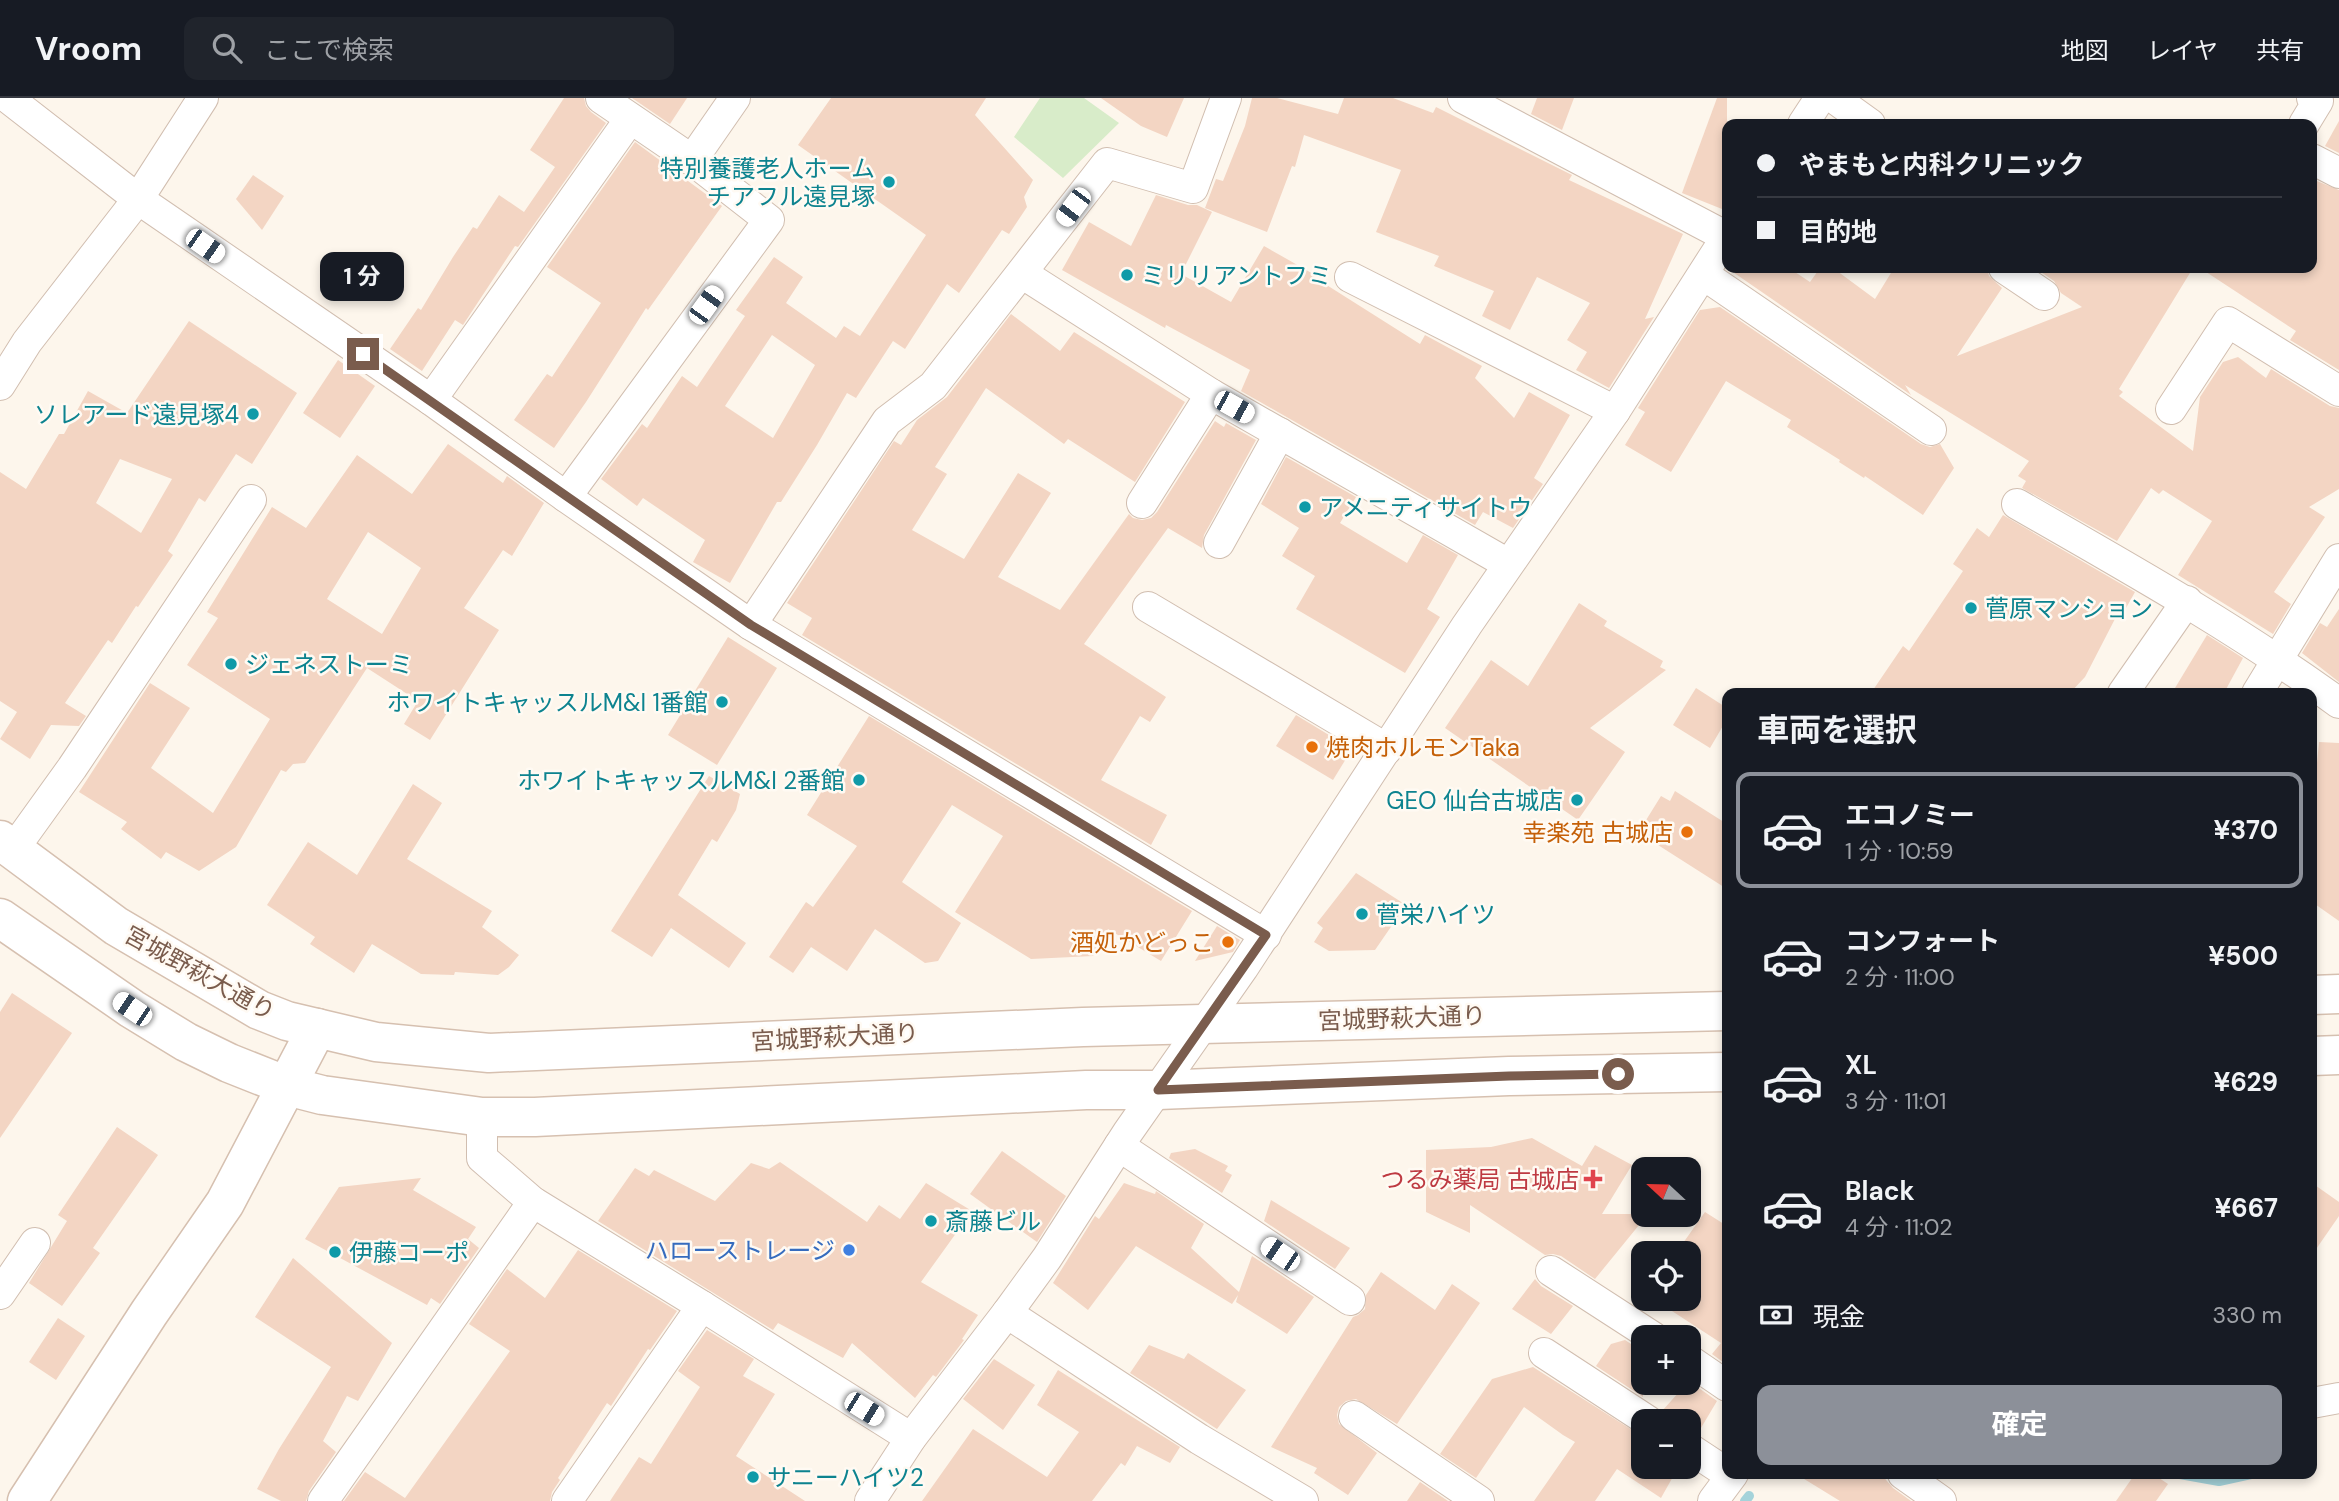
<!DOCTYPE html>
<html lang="ja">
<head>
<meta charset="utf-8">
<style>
	:root { --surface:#171b24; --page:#20242c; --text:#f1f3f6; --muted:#9ea1a6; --line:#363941; --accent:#8c9099 }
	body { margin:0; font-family:"DM Sans","Noto Sans JP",sans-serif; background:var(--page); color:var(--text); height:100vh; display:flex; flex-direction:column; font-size:26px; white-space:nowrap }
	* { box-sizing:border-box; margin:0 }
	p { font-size:23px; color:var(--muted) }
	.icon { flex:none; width:38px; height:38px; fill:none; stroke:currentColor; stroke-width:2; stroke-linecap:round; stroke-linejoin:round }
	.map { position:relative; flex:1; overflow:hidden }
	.drawer { position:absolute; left:1722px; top:590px; width:595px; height:791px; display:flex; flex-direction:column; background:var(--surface); border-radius:14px; box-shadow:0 4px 10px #0003 }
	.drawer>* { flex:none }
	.top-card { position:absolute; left:1722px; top:21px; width:595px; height:154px; border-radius:14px; box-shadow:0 4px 10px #0003; display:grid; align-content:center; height:154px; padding:0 35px; background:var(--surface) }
	.needle { width:46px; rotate:292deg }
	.controls { position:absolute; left:1631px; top:1059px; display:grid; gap:14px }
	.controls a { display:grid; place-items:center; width:70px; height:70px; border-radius:14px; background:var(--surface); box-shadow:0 4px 10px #0003; font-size:35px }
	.end { position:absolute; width:32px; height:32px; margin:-16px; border:9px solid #7a5c4d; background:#fff; box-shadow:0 0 0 4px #fff }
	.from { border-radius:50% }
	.bubble { position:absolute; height:49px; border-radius:14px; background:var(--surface); box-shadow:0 4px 10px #0003; font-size:23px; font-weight:700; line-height:49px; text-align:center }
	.car { position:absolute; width:21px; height:42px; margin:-21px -10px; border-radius:9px; box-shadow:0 0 5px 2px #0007; background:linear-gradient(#fff 24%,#345 0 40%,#fff 0 76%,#345 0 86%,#fff 0) }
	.top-card b { display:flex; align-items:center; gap:24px; height:66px; font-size:26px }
	.top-card b+b { border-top:2px solid var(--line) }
	.top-card i { width:18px; height:18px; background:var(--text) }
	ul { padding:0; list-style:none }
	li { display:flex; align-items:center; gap:21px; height:116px; margin:0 14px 10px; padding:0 21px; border:4px solid transparent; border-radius:14px }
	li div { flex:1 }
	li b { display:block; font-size:26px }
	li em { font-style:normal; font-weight:700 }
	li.selected { border-color:var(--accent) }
	li>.icon { width:63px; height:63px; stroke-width:1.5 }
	h2 { padding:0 35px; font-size:32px; line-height:84px }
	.pay { display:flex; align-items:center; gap:18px; height:77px; padding:0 35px; font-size:26px }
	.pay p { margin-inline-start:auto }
	.primary-button { display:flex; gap:14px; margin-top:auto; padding:14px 35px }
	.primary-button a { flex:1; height:80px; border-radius:14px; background:var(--accent); color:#fff; font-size:28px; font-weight:700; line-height:80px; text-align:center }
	header { display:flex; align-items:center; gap:42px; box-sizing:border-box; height:98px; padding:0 35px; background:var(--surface); border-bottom:2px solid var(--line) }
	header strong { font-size:33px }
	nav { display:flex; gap:38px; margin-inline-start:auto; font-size:24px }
	.search { width:490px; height:63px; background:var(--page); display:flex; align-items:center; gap:18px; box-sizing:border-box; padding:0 24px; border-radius:14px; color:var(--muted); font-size:26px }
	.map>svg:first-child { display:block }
	.green { fill:#d8ecc9 }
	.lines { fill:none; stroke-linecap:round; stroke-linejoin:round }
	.stream { stroke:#a5d3da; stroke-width:10 }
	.building { fill:#f3d5c3; fill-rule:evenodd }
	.street-casing { stroke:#d1beb0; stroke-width:32 }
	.secondary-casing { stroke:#d6c0b0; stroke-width:41 }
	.street { stroke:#fff; stroke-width:30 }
	.secondary { stroke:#fff; stroke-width:38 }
	.route { stroke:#7a5c4d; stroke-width:9 }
	.culture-dot { fill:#0f9aa8; stroke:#fffaf3; stroke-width:2.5 }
	.food-dot { fill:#e8710a; stroke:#fffaf3; stroke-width:2.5 }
	.health-dot { fill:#e0444e; stroke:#fffaf3; stroke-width:2.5 }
	.shop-dot { fill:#3f7fe0; stroke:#fffaf3; stroke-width:2.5 }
	.labels { text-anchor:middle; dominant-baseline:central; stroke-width:5; stroke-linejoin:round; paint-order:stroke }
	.culture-label { font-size:24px; fill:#0d838f; stroke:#fffaf3; text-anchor:start }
	.food-label { font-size:24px; fill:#c56008; stroke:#fffaf3; text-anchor:end }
	.street-label { font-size:24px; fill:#7a5c4d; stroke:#fffaf3 }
	.health-label { font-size:24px; fill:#be3a42; stroke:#fffaf3; text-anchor:end }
	.shop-label { font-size:24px; fill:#366cbe; stroke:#fffaf3; text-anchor:end }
</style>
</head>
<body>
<header>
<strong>Vroom</strong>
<div class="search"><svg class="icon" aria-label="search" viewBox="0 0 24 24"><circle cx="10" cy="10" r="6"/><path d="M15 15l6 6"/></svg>ここで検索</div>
<nav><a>地図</a><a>レイヤ</a><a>共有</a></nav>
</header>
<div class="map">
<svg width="2339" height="1403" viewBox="0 0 2339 1403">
	<rect width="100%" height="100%" fill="#fdf6ec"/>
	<polygon class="green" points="1040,0 1084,0 1119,25 1063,80 1014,39"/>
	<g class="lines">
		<g class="stream">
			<polyline points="2180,1376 2219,1383 2251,1376"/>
			<polyline points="1745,1403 1749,1398"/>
		</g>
	</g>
	<g class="building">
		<polygon points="564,0 584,0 586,8 591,14 606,25 518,149 515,148 463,227 455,222 422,273 390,251 418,210 421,212 453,159 473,129 477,131 499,97 524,114 555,69 530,52"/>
		<polygon points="632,0 687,0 670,26"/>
		<path d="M831,0H986L975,17L1033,82L1024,99L1027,109L1009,136L1002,132L959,195L947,186L905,251L893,243L856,300L847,295L817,347L781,404H777L730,485L693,464L705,442L643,400L637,408L601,381L642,326L647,330L682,278L697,289L745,218L736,212L774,159L803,179L786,205L836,240L844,228L860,238L926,137L798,47ZM772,237L815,267L773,340L725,308Z"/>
		<polygon points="1101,0 1184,0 1167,39 1141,28"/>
		<polygon points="1252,0 1277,0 1338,16 1344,0 1393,0 1433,15 1436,9 1572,77 1569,82 1683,136 1645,221 1654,219 1609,290 1576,272 1587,254 1567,242 1590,205 1537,179 1510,232 1482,218 1494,193 1434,168 1439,158 1376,134 1401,72 1304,37 1295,69 1292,68 1267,134 1205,110 1216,81 1223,83 1245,28"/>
		<polygon points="1537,0 1574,0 1562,32 1531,16"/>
		<polygon points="1717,0 1727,0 1727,113 1682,95"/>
		<polygon points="2339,23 2339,55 2325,48"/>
		<polygon points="635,44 722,108 648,212 646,210 586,304 554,350 514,322 547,276 552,279 601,205 547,169"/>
		<polygon points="253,77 284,98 262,132 236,101"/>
		<polygon points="2312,81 2339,92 2339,272 2290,242 2296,233 2200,170 2312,170"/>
		<polygon points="1156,97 1188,107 1197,107 1212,114 1181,176 1231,204 1264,148 1315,177 1314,179 1420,246 1425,237 1482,268 1475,280 1514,320 1529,294 1570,317 1534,380 1543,386 1513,430 1483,414 1475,427 1241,293 1250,272 1166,227 1165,230 1062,172 1089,124 1131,148"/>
		<polygon points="1727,170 1789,170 1810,184 1820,170 1833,170 1875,201 1894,170 1987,170 1989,178 2002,190 1957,258 2082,209 2061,195 2054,183 2035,170 2193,170 2119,291 2123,294 2119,298 2193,353 2200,299 2223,264 2238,259 2266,280 2271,271 2330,308 2339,310 2339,391 2309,409 2325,419 2274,494 2291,506 2273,536 2178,477 2212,423 2163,392 2159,396 2151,390 2117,443 2022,390 2026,383 2018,378 2029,363 1905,287 1911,297"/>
		<polygon points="1720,209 1921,346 1930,349 1940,346 1954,370 1923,417 1865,378 1864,380 1839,364 1840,362 1787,329 1791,322 1726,283 1671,374 1625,347 1645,314 1638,310 1700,212"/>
		<polygon points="1011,216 1060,253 1074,234 1185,304 1135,384 1068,341 1064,346 986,290 935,369 947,376 912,432 964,461 1018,375 1051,395 998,479 1060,512 1129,416 1133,420 1142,422 1151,420 1157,414 1215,323 1224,329 1226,325 1256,342 1204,437 1202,450 1168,430 1084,546 1166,599 1150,624 1140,618 1101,682 1167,717 1151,747 802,537 812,520 787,505 894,343 901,347 917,322 947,299"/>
		<path d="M189,223L297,295L252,366L236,356L205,404L199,400L168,453L173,457L138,509L136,508L112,545L108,542L65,605L86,618L79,628L51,627L30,661L0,641L17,614L0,603V374L26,391L59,336H64L88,293L127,315ZM120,361L172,381L141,435L96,405Z"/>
		<polygon points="338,262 375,288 340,340 303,315"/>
		<path d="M448,346L503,385L507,378L544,405L512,458L503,452L464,510L499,532L430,642L404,626L418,603L367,570L305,665L293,666L286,674L281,672L236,749L199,773L166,754L161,761L121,731L127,724L79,694L150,585L190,610L151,670L213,715L270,621L187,567L218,520L207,514L272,409L306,430L357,357L412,396ZM368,434L421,470L382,536L327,501Z"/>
		<polygon points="1286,359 1356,399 1340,425 1407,465 1423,437 1458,457 1427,511 1440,519 1405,575 1296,511 1315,478 1282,458 1299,430 1261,406"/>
		<polygon points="2003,417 2135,494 2121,519 2117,517 2085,579 2070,595 1871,595 1903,548 1909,553 1963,473 1953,466 1977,430 1989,439"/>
		<polygon points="1579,505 1607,523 1604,528 1663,563 1660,569 1666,572 1590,630 1625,654 1578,722 1445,630 1491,562 1528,588"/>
		<polygon points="2339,511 2339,584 2302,555 2320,525 2327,529"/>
		<polygon points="2207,537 2243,560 2224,595 2172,595"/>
		<polygon points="728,539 777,570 717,667 668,637"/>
		<polygon points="1696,590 1727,610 1727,621 1710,650 1673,627"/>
		<polygon points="1296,617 1352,651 1333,682 1276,648"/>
		<polygon points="869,618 1192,813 1161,863 1108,831 1093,858 1031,861 955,814 1003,738 952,707 902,784 961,825 938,863 925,865 875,831 847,873 811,849 793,875 769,859 806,804 813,809 857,748 807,717"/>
		<polygon points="2319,644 2339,645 2339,823 2312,804 2312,717"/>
		<polygon points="709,678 740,696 736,712 717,744 712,741 678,797 746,845 729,870 671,830 652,859 611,833"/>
		<polygon points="413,686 442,705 407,761 492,813 482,829 519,857 509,869 498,877 455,874 454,877 421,876 372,846 354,875 310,846 315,839 267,807 308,744 357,777"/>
		<polygon points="1675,693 1727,726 1727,791 1647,740 1652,733 1643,727 1661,698 1670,703"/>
		<polygon points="1356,775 1406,807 1375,852 1329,853 1314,844 1323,830 1317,825"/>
		<polygon points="1217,828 1240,842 1233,854 1195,863"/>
		<polygon points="12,895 72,935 0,1040 0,914"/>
		<polygon points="117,1029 158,1057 93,1150 100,1155 62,1208 29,1185 67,1123 58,1117"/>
		<polygon points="1532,1040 1582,1068 1595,1047 1632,1067 1602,1116 1648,1116 1595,1181 1561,1158 1553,1156 1545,1157 1470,1107 1470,1135 1426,1114 1426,1052 1491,1049"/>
		<polygon points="1195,1051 1228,1068 1225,1073 1232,1077 1222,1095 1169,1060 1171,1055"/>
		<polygon points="1002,1053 1066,1098 1037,1144 970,1096"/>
		<polygon points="780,1064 867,1124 879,1107 900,1121 926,1085 972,1113 921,1184 978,1217 962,1241 964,1242 936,1279 933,1277 915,1300 852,1245 843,1260 778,1225 773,1232 598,1123 635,1070 649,1078 654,1072 715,1103 751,1065 769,1071"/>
		<polygon points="421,1080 413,1092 476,1129 468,1141 479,1150 440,1206 431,1200 427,1207 305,1141 339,1089"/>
		<polygon points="1124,1085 1155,1096 1156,1093 1204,1126 1191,1150 1239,1194 1252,1158 1314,1199 1287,1236 1236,1204 1238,1197 1232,1206 1136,1148 1088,1212 1053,1185 1095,1118 1099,1121"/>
		<polygon points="2312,1085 2339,1104 2339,1118 2312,1157"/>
		<polygon points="1271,1102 1350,1150 1335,1171 1264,1123"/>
		<polygon points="1705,1114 1727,1128 1727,1267 1712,1256 1721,1245 1652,1200 1689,1200 1689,1155 1676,1155"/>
		<polygon points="578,1152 677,1213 650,1252 648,1251 611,1308 607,1305 558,1380 560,1382 552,1394 550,1403 344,1403 365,1374 405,1400 510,1253 469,1226 507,1171 545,1200"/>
		<polygon points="293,1160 392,1245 358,1303 347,1298 323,1343 336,1354 309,1393 306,1403 281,1403 257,1391 279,1351 331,1269 255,1219"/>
		<polygon points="1381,1174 1435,1212 1452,1186 1480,1205 1397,1326 1356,1301 1346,1303 1339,1309 1337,1317 1339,1326 1377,1355 1348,1397 1314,1375 1317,1370 1271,1349 1353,1219 1358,1217 1365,1211 1366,1197"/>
		<polygon points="1535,1181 1541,1188 1573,1208 1551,1236 1512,1211"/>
		<polygon points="58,1220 85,1238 56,1282 29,1264"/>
		<polygon points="707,1232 754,1261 743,1278 775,1296 736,1358 805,1403 610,1403 639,1359 651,1366 700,1289 678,1273"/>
		<polygon points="1625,1242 1643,1254 1643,1299 1596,1268 1611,1246"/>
		<polygon points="1149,1247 1184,1261 1188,1255 1246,1292 1217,1331 1130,1275"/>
		<polygon points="994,1261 1035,1287 1003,1332 963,1301"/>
		<polygon points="1533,1269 1643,1339 1643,1368 1679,1368 1661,1400 1617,1371 1595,1403 1534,1403 1575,1344 1563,1337 1524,1309 1476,1380 1440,1356 1492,1281"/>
		<polygon points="1058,1272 1180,1349 1170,1365 1137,1348 1125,1368 1121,1365 1092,1403 922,1403 973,1331 1047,1379 1079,1334 1037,1307"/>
		<polygon points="1689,1283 1717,1303 1698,1335 1689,1333 1689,1323 1665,1323 1662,1313"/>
		<polygon points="1796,1376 1881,1376 1893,1390 1911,1403 1840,1403"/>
		<polygon points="2135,1376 2153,1376 2168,1386 2156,1403 2116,1403"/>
		<polygon points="1420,1384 1448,1403 1407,1403"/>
	</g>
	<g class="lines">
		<g class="street-casing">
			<g id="street">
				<polyline points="8,0 138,101 431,302 566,399 751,527 1266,837"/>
				<polyline points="1463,0 1727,139"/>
				<polyline points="1834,0 1870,26"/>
				<polyline points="1803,26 1820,0"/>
				<polyline points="2304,26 2318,3 2312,0"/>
				<polyline points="2312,61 2339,75"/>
				<polyline points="692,62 735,0"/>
				<polyline points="2004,170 2044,197"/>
				<polyline points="1023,176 1211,296 1508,466"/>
				<polyline points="1704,177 1931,332"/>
				<polyline points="1350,179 1615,313"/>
				<polyline points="0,287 27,244 138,101 203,0"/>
				<polyline points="431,302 630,21"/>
				<polyline points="2171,311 2228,224 2339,293"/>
				<polyline points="566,399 769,122 692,62 601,0"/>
				<polyline points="1142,405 1211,296"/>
				<path d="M2017,406C2127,469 2236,530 2339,605"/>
				<polyline points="1219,445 1280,335"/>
				<polyline points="1148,509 1387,651"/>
				<polyline points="751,527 887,323 933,288 1107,65 1193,90 1226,0"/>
				<polyline points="2123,595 2187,503"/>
				<polyline points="2257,595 2339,461"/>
				<polyline points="13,752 72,670 251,402"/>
				<polyline points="482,1019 482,1060 533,1104 702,1208"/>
				<polyline points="1119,1048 1350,1202"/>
				<polyline points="1551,1173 1653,1239"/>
				<polyline points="0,1196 35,1145"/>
				<polyline points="1007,1215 1199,1341 1303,1403"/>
				<polyline points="1544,1255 1648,1323"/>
				<polyline points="1689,1262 1727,1288"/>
				<polyline points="2312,1305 2339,1300"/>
				<polyline points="1354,1318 1479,1403"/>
				<polyline points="1689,1350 1727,1375"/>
				<polyline points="1903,1376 1941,1403"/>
				<polyline points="323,1403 533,1104"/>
				<polyline points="567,1403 702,1208 911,1340"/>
				<polyline points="870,1403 911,1340 1007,1215 1047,1160 1128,1034 1243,870 1467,527 1615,313 1727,138"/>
				<polyline points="1713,1403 1733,1376"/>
			</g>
		</g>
		<g class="secondary-casing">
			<g id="secondary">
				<polyline points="0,742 116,828 259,912 287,923 376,944 489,955 1083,929 1727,913"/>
				<polyline points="0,820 132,911 186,944 229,965 287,988 322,997 482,1019 535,1019 1086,992 1158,992 1509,978 1727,974"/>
				<polyline points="2312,897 2339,896"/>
				<polyline points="2312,958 2339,957"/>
				<polyline points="27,1403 149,1215 225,1105 317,930"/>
			</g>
		</g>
		<use href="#street" class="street"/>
		<use href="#secondary" class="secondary"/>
	</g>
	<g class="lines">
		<polyline class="route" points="363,256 751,527 1266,837 1158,992 1509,978 1618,976"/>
	</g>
	<g class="culture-dot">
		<circle cx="889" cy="84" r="7"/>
		<circle cx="1127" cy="177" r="7"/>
		<circle cx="253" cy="316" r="7"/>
		<circle cx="1305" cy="409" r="7"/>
		<circle cx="1971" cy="510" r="7"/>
		<circle cx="231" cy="566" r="7"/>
		<circle cx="722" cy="604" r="7"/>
		<circle cx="859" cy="682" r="7"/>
		<circle cx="1577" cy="702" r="7"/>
		<circle cx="1362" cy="816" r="7"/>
		<circle cx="931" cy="1123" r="7"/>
		<circle cx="335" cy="1154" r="7"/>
		<circle cx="753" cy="1379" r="7"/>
	</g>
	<g class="food-dot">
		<circle cx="1312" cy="649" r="7"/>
		<circle cx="1687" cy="734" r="7"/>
		<circle cx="1228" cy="844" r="7"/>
	</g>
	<path class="health-dot" d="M1589.5 1070.5h7v7h7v7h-7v7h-7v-7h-7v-7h7z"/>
	<circle class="shop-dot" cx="849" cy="1152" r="7"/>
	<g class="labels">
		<g class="culture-label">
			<text x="875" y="70" text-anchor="end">特別養護老人ホーム<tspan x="875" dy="28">チアフル遠見塚</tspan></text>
			<text x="1141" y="177">ミリリアントフミ</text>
			<text x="239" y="316" text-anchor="end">ソレアード遠見塚4</text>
			<text x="1319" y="409">アメニティサイトウ</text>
			<text x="1985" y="510">菅原マンション</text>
			<text x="245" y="566">ジェネストーミ</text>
			<text x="708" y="604" text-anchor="end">ホワイトキャッスルM&amp;I 1番館</text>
			<text x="845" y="682" text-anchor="end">ホワイトキャッスルM&amp;I 2番館</text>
			<text x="1563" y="702" text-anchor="end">GEO 仙台古城店</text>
			<text x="1376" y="816">菅栄ハイツ</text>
			<text x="945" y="1123">斎藤ビル</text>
			<text x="349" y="1154">伊藤コーポ</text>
			<text x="767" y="1379">サニーハイツ2</text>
		</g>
		<g class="food-label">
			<text x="1326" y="649" text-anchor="start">焼肉ホルモンTaka</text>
			<text x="1673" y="734">幸楽苑 古城店</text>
			<text x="1214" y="844">酒処かどっこ</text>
		</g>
		<g class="street-label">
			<text transform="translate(200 875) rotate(29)">宮城野萩大通り</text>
			<text transform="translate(1402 920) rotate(-2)">宮城野萩大通り</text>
			<text transform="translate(835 939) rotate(-3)">宮城野萩大通り</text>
		</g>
		<g class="health-label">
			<text x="1579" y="1081">つるみ薬局 古城店</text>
		</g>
		<g class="shop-label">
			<text x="835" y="1152">ハローストレージ</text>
		</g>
	</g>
</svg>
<div class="controls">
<a><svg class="needle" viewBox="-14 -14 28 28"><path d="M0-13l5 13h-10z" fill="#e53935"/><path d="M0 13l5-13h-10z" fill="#9ea1a6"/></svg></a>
<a><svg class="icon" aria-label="locate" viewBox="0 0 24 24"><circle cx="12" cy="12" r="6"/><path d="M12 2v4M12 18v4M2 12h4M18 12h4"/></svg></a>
<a>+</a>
<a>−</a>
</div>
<i class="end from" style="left:1618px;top:976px"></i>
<i class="end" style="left:363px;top:256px"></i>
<div class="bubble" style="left:320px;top:154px;width:84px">1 分</div>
<i class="car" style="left:1073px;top:109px;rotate:217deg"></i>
<i class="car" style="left:205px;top:148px;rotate:125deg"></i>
<i class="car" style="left:706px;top:207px;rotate:36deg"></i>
<i class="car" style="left:1234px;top:309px;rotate:119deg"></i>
<i class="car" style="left:132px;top:911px;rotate:304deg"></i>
<i class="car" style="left:1280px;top:1156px;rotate:304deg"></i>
<i class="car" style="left:864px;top:1311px;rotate:122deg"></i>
<div class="top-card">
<b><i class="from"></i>やまもと内科クリニック</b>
<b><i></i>目的地</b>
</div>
<section class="drawer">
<h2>車両を選択</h2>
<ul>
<li class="selected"><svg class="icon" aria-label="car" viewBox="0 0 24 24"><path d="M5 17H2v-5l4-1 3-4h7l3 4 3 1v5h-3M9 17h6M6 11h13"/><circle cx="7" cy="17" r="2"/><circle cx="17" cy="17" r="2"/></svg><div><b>エコノミー</b><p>1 分 · 10:59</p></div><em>¥370</em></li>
<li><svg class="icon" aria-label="car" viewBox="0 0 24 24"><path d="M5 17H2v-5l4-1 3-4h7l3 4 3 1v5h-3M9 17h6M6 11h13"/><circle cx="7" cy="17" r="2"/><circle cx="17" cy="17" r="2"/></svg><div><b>コンフォート</b><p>2 分 · 11:00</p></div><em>¥500</em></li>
<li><svg class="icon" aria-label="car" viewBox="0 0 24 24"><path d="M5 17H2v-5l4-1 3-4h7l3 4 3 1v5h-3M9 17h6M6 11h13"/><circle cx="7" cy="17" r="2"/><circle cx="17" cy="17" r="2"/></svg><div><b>XL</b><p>3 分 · 11:01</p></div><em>¥629</em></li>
<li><svg class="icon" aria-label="car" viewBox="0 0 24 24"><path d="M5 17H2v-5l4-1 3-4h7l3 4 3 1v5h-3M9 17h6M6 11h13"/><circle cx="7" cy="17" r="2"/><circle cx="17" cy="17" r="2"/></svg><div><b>Black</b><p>4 分 · 11:02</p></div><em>¥667</em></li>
</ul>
<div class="pay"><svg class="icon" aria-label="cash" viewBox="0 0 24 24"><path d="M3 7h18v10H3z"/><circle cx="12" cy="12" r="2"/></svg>現金<p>330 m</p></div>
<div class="primary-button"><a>確定</a></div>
</section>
</div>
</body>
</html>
